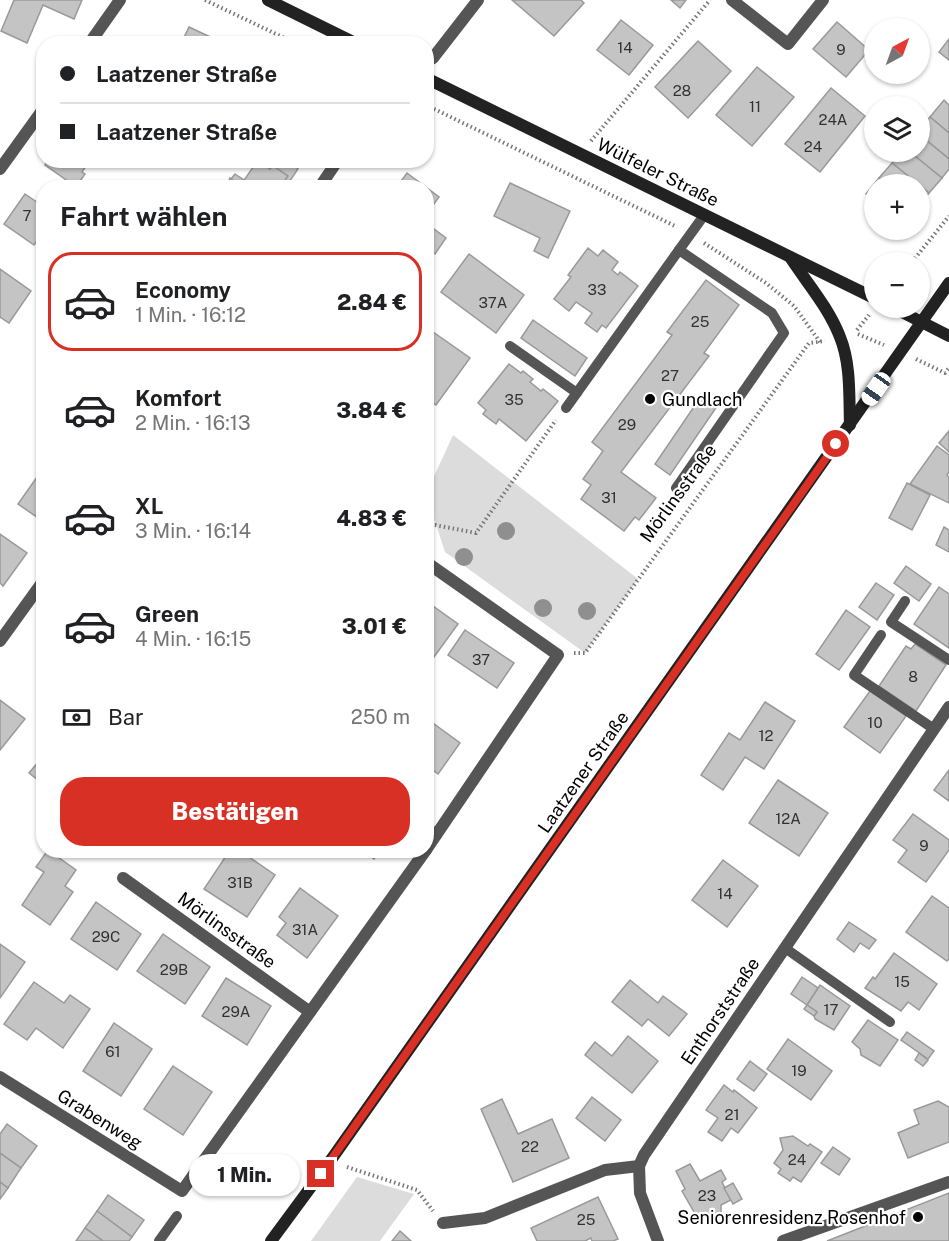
<!DOCTYPE html>
<html lang="de">
<head>
<meta charset="utf-8">
<style>
	:root { --surface:#fff; --page:#f6f6f6; --text:#202124; --muted:#757577; --line:#e0e0e0; --accent:#d93025 }
	body { margin:0; font-family:"Public Sans",sans-serif; background:var(--page); color:var(--text); height:100vh; display:flex; flex-direction:column; font-size:22px; white-space:nowrap }
	* { box-sizing:border-box; margin:0 }
	p { font-size:20px; color:var(--muted) }
	.icon { flex:none; width:33px; height:33px; fill:none; stroke:currentColor; stroke-width:2; stroke-linecap:round; stroke-linejoin:round }
	.map { position:relative; flex:1; overflow:hidden }
	.sheet { position:absolute; left:36px; top:180px; width:398px; height:678px; display:flex; flex-direction:column; background:var(--surface); border-radius:24px; box-shadow:0 2px 4px #0004 }
	.sheet>* { flex:none }
	.banner { position:absolute; left:36px; top:36px; width:398px; height:132px; border-radius:24px; box-shadow:0 2px 4px #0004; display:grid; align-content:center; height:132px; padding:0 24px; background:var(--surface) }
	.needle { width:39px; rotate:41deg }
	.buttons { position:absolute; left:864px; top:18px; display:grid; gap:12px }
	.buttons a { display:grid; place-items:center; width:66px; height:66px; border-radius:50%; background:var(--surface); box-shadow:0 2px 4px #0004; font-size:30px }
	.end { position:absolute; width:27px; height:27px; margin:-14px; border:8px solid #d93025; background:#fff; box-shadow:0 0 0 3px #fff }
	.from { border-radius:50% }
	.bubble { position:absolute; height:42px; border-radius:21px; background:var(--surface); box-shadow:0 2px 4px #0004; font-size:20px; font-weight:800; line-height:42px; text-align:center }
	.car { position:absolute; width:18px; height:36px; margin:-18px -9px; border-radius:8px; box-shadow:0 0 4px 2px #0007; background:linear-gradient(#fff 24%,#345 0 40%,#fff 0 76%,#345 0 86%,#fff 0) }
	.banner b { display:flex; align-items:center; gap:21px; height:57px; font-size:22px }
	.banner b+b { border-top:2px solid var(--line) }
	.banner i { width:15px; height:15px; background:var(--text) }
	ul { padding:0; list-style:none }
	li { display:flex; align-items:center; gap:18px; height:99px; margin:0 12px 9px; padding:0 12px; border:3px solid transparent; border-radius:24px }
	li div { flex:1 }
	li b { display:block; font-size:22px }
	li em { font-style:normal; font-weight:800 }
	li.current { border-color:var(--accent) }
	li>.icon { width:54px; height:54px; stroke-width:1.5 }
	h2 { padding:0 24px; font-size:27px; line-height:72px }
	.pay { display:flex; align-items:center; gap:15px; height:66px; padding:0 24px; font-size:22px }
	.pay p { margin-inline-start:auto }
	.cta { display:flex; gap:12px; margin-top:auto; padding:12px 24px }
	.cta a { flex:1; height:69px; border-radius:24px; background:var(--accent); color:#fff; font-size:24px; font-weight:800; line-height:69px; text-align:center }
	.map>svg:first-child { display:block }
	.green { fill:#dcdcdc }
	.building { fill:#c4c4c4; stroke:#999; stroke-width:1.5 }
	.lines { fill:none; stroke-linecap:round; stroke-linejoin:round }
	.path { stroke:#777; stroke-width:4; stroke-dasharray:1.5 3; stroke-linecap:butt }
	.lane { stroke:#555; stroke-width:10 }
	.street { stroke:#555; stroke-width:12 }
	.secondary { stroke:#222; stroke-width:12 }
	.tree { fill:#8f8f8f }
	.route { stroke:#d93025; stroke-width:8 }
	.poi-dot { fill:#000; stroke:#fff; stroke-width:2 }
	.labels { text-anchor:middle; dominant-baseline:central; stroke-width:4.5; stroke-linejoin:round; paint-order:stroke }
	.number-label { font-size:15px; fill:#313131 }
	.street-label { font-size:18px; fill:#000; stroke:#fff }
	.poi-label { font-size:18px; fill:#000; stroke:#fff; text-anchor:start }
</style>
</head>
<body>
<div class="map">
<svg width="949" height="1241" viewBox="0 0 949 1241">
	<rect width="100%" height="100%" fill="#fff"/>
	<g class="green">
		<polygon points="453,435 638,579 585,653 445,552 426,494"/>
		<polygon points="357,1177 414,1194 380,1241 311,1241"/>
	</g>
	<g class="building">
		<polygon points="14,0 82,0 74,19 43,5 27,43 1,31"/>
		<polygon points="512,0 581,0 584,3 554,36"/>
		<polygon points="671,0 686,0 680,8"/>
		<polygon points="621,20 653,45 629,75 597,50"/>
		<polygon points="837,22 869,50 846,77 813,49"/>
		<polygon points="189,27 223,43 181,44"/>
		<polygon points="949,39 949,60 939,52"/>
		<polygon points="698,41 731,71 688,118 655,87"/>
		<polygon points="757,67 794,97 752,146 716,115"/>
		<polygon points="831,88 865,116 820,172 785,144"/>
		<polygon points="944,100 949,105 949,133 930,117"/>
		<polygon points="930,117 949,133 949,159 920,135 920,129"/>
		<polygon points="920,135 949,159 949,169 942,178 910,152 920,152"/>
		<polygon points="901,152 910,152 942,178 929,193 892,163"/>
		<polygon points="48,160 90,160 82,172 85,174 78,184 75,181 72,184 45,165"/>
		<polygon points="258,160 270,169 273,165 288,176 281,186 284,188 243,188 240,186"/>
		<polygon points="264,160 280,160 275,167 273,165 270,169 262,163"/>
		<polygon points="280,160 286,160 298,169 285,188 281,186 288,176 275,167"/>
		<polygon points="892,163 918,184 886,184 879,178"/>
		<polygon points="407,173 439,197 426,215 426,188 396,188"/>
		<polygon points="235,174 244,180 240,186 230,178 231,179"/>
		<polygon points="230,178 240,186 239,188 231,188 227,185"/>
		<polygon points="879,178 886,184 874,184 874,202 866,194"/>
		<polygon points="510,183 570,211 548,258 534,251 540,238 494,216"/>
		<polygon points="920,185 929,193 920,204"/>
		<polygon points="25,194 44,207 44,231 34,245 4,224"/>
		<polygon points="426,223 446,238 435,254 426,247"/>
		<polygon points="588,248 598,256 603,250 618,262 612,270 618,275 620,272 638,286 606,328 602,325 597,332 585,323 592,313 576,302 569,311 554,299 571,277 568,275"/>
		<polygon points="469,254 524,295 496,333 441,292"/>
		<polygon points="0,269 31,291 9,323 0,317"/>
		<polygon points="706,280 739,305 704,353 709,356 621,472 656,498 639,520 635,517 624,531 581,499 591,485 583,479 603,451 592,442 672,335 667,332"/>
		<polygon points="533,320 587,358 575,376 521,338"/>
		<polygon points="426,327 470,358 436,405 426,398 426,374 430,369 426,366"/>
		<polygon points="509,364 521,373 523,371 533,379 530,382 541,391 543,389 558,401 526,441 499,419 496,424 483,414 486,410 478,403"/>
		<polygon points="704,392 720,402 670,475 655,464"/>
		<polygon points="949,431 949,452 939,443"/>
		<polygon points="937,446 949,455 949,472 947,475 949,477 949,503 910,484"/>
		<polygon points="44,467 44,522 18,504"/>
		<polygon points="907,483 930,495 912,530 889,518"/>
		<polygon points="944,527 949,530 949,552 936,545"/>
		<polygon points="0,534 27,553 3,586 0,583"/>
		<polygon points="906,566 931,584 919,601 894,583"/>
		<polygon points="876,583 894,595 877,620 859,607"/>
		<polygon points="939,587 949,594 949,648 914,624"/>
		<polygon points="426,601 458,624 434,657 426,652"/>
		<polygon points="846,610 870,627 839,670 816,654"/>
		<polygon points="465,630 514,663 497,688 448,655"/>
		<polygon points="915,644 946,665 916,711 879,686 906,646 911,649"/>
		<polygon points="870,691 906,716 880,753 844,727"/>
		<polygon points="0,700 25,719 0,750"/>
		<polygon points="765,702 795,721 764,769 745,757 723,790 701,775 729,733 740,740"/>
		<polygon points="426,718 460,743 438,774 426,765"/>
		<polygon points="44,755 44,785 29,773"/>
		<polygon points="949,770 949,801 934,790"/>
		<polygon points="778,780 828,813 799,856 749,823"/>
		<polygon points="913,814 949,840 949,850 926,882 898,862 907,850 893,840"/>
		<polygon points="48,850 76,870 65,886 73,892 50,925 22,905 44,872 36,867"/>
		<polygon points="230,850 239,850 275,875 247,917 204,889"/>
		<polygon points="361,850 380,850 374,859"/>
		<polygon points="723,860 758,886 727,927 692,900"/>
		<polygon points="300,888 338,916 307,958 277,935 286,923 279,917"/>
		<polygon points="932,896 949,908 949,959 947,961 906,932"/>
		<polygon points="96,902 141,934 117,970 71,939"/>
		<polygon points="849,922 876,940 869,949 860,943 854,952 837,939"/>
		<polygon points="163,934 210,967 185,1004 137,971"/>
		<polygon points="0,944 25,962 0,998"/>
		<polygon points="894,953 937,984 919,1010 908,1002 901,1011 865,988 873,977 875,979"/>
		<polygon points="802,977 818,988 807,1005 791,994"/>
		<polygon points="226,978 271,1006 247,1045 202,1016"/>
		<polygon points="630,980 658,1003 663,996 687,1014 669,1036 648,1019 642,1026 612,1002"/>
		<polygon points="34,982 64,1003 70,995 90,1009 63,1048 36,1028 27,1040 4,1024"/>
		<polygon points="820,985 850,1006 834,1030 815,1019 814,1016 817,1012 807,1005"/>
		<polygon points="807,1005 817,1012 814,1016 804,1009"/>
		<polygon points="868,1020 898,1040 880,1066 861,1055 860,1049 852,1042"/>
		<polygon points="114,1023 152,1049 121,1096 83,1071"/>
		<polygon points="907,1032 934,1051 928,1059 901,1040"/>
		<polygon points="628,1036 658,1061 632,1093 585,1055 595,1042 612,1056"/>
		<polygon points="788,1039 832,1071 811,1100 767,1069"/>
		<polygon points="919,1053 928,1060 923,1066 915,1060"/>
		<polygon points="750,1061 767,1074 754,1091 737,1079"/>
		<polygon points="173,1066 212,1092 183,1135 144,1109"/>
		<polygon points="724,1085 733,1092 734,1090 757,1108 738,1133 731,1128 722,1141 708,1132 718,1118 706,1110"/>
		<polygon points="592,1097 621,1120 605,1141 576,1118"/>
		<polygon points="502,1099 518,1134 552,1119 569,1158 513,1182 481,1109"/>
		<polygon points="938,1101 949,1107 949,1142 908,1158 898,1133 919,1124 914,1110"/>
		<polygon points="7,1124 37,1146 21,1168 0,1153 0,1134"/>
		<polygon points="793,1136 808,1146 810,1144 822,1152 801,1182 793,1177 790,1181 778,1173 781,1169 774,1163 783,1150 780,1138"/>
		<polygon points="833,1147 850,1159 839,1175 821,1163"/>
		<polygon points="0,1153 21,1168 8,1188 0,1182"/>
		<polygon points="690,1164 700,1181 721,1170 726,1179 722,1182 731,1200 721,1205 721,1212 714,1216 709,1213 698,1219 682,1191 685,1189 676,1171"/>
		<polygon points="0,1182 8,1188 0,1199"/>
		<polygon points="733,1183 742,1199 733,1204 724,1188"/>
		<polygon points="949,1193 949,1241 827,1241"/>
		<polygon points="108,1195 144,1220 132,1237 97,1211"/>
		<polygon points="598,1197 618,1239 613,1241 592,1241 591,1238 585,1241 537,1241 531,1228"/>
		<polygon points="97,1211 132,1237 129,1241 103,1241 85,1228"/>
		<polygon points="85,1228 103,1241 76,1241"/>
		<polygon points="400,1231 411,1241 392,1241"/>
	</g>
	<g class="lines">
		<g class="path">
			<polyline points="205,0 297,44"/>
			<polyline points="426,105 677,227"/>
			<polyline points="591,141 710,0"/>
			<polyline points="704,243 766,283 794,306 820,342"/>
			<polyline points="912,262 949,216"/>
			<polyline points="857,330 869,315"/>
			<polyline points="858,334 884,345"/>
			<polyline points="916,359 945,373 949,368"/>
			<polyline points="426,526 435,525 476,533 556,420"/>
			<polyline points="574,653 585,653 809,343 825,341"/>
			<polyline points="347,1167 417,1190 433,1211"/>
		</g>
		<g class="lane">
			<polyline points="510,346 577,393"/>
			<polyline points="566,408 679,250"/>
			<polyline points="676,488 784,333 772,313 679,250 705,214"/>
			<polyline points="905,601 891,622 949,660"/>
			<polyline points="881,635 854,675 934,729"/>
			<polyline points="785,948 890,1022"/>
			<polyline points="159,1241 177,1216"/>
		</g>
		<g class="street">
			<polyline points="732,0 788,44 823,0"/>
			<polyline points="89,44 120,0"/>
			<polyline points="426,62 433,58 478,0"/>
			<polyline points="0,169 44,108"/>
			<polyline points="319,188 338,160"/>
			<polyline points="426,562 558,655 426,850"/>
			<polyline points="0,641 44,580"/>
			<polyline points="426,828 436,835"/>
			<polyline points="123,878 310,1012"/>
			<polyline points="0,1077 182,1191 426,850"/>
			<polyline points="639,1166 640,1193 658,1241"/>
			<polyline points="443,1223 485,1218 605,1170 639,1166 644,1155 949,707"/>
			<polyline points="783,1241 949,1182"/>
		</g>
		<g class="secondary">
			<polyline points="268,0 357,44"/>
			<polyline points="426,78 874,298"/>
			<path d="M790,257C807,283 829,308 840,337C851,364 849,396 850,425"/>
			<polyline points="894,308 949,336"/>
			<polyline points="271,1241 333,1157 949,283"/>
		</g>
	</g>
	<g class="tree">
		<circle cx="506" cy="531" r="9"/>
		<circle cx="464" cy="557" r="9"/>
		<circle cx="543" cy="608" r="9"/>
		<circle cx="587" cy="611" r="9"/>
	</g>
	<g class="lines">
		<polyline class="route" points="321,1174 836,444"/>
	</g>
	<g class="poi-dot">
		<circle cx="650" cy="399" r="6"/>
		<circle cx="918" cy="1217" r="6"/>
	</g>
	<g class="labels">
		<g class="number-label">
			<text x="625" y="47">14</text>
			<text x="841" y="49">9</text>
			<text x="682" y="90">28</text>
			<text x="755" y="106">11</text>
			<text x="833" y="119">24A</text>
			<text x="813" y="146">24</text>
			<text x="27" y="215">7</text>
			<text x="597" y="289">33</text>
			<text x="493" y="302">37A</text>
			<text x="700" y="321">25</text>
			<text x="670" y="375">27</text>
			<text x="514" y="399">35</text>
			<text x="627" y="424">29</text>
			<text x="609" y="497">31</text>
			<text x="481" y="659">37</text>
			<text x="913" y="676">8</text>
			<text x="875" y="722">10</text>
			<text x="766" y="735">12</text>
			<text x="788" y="818">12A</text>
			<text x="924" y="845">9</text>
			<text x="240" y="882">31B</text>
			<text x="725" y="893">14</text>
			<text x="305" y="929">31A</text>
			<text x="106" y="936">29C</text>
			<text x="174" y="969">29B</text>
			<text x="902" y="981">15</text>
			<text x="831" y="1009">17</text>
			<text x="236" y="1011">29A</text>
			<text x="113" y="1051">61</text>
			<text x="799" y="1070">19</text>
			<text x="732" y="1114">21</text>
			<text x="530" y="1146">22</text>
			<text x="797" y="1159">24</text>
			<text x="707" y="1195">23</text>
			<text x="586" y="1219">25</text>
		</g>
		<g class="street-label">
			<text transform="translate(658 172) rotate(26)">Wülfeler Straße</text>
			<text transform="translate(678 493) rotate(-54)">Mörlinsstraße</text>
			<text transform="translate(583 772) rotate(-55)">Laatzener Straße</text>
			<text transform="translate(227 930) rotate(36)">Mörlinsstraße</text>
			<text transform="translate(720 1011) rotate(-56)">Enthorststraße</text>
			<text transform="translate(100 1119) rotate(32)">Grabenweg</text>
		</g>
		<g class="poi-label">
			<text x="662" y="399">Gundlach</text>
			<text x="906" y="1217" text-anchor="end">Seniorenresidenz Rosenhof</text>
		</g>
	</g>
</svg>
<div class="buttons">
<a><svg class="needle" viewBox="-14 -14 28 28"><path d="M0-13l5 13h-10z" fill="#e53935"/><path d="M0 13l5-13h-10z" fill="#757577"/></svg></a>
<a><svg class="icon" aria-label="layers" viewBox="0 0 24 24"><path d="M12 4l9 5-9 5-9-5zM3 14l9 5 9-5"/></svg></a>
<a>+</a>
<a>−</a>
</div>
<i class="end from" style="left:836px;top:444px"></i>
<i class="end" style="left:321px;top:1174px"></i>
<div class="bubble" style="left:189px;top:1154px;width:111px">1 Min.</div>
<i class="car" style="left:876px;top:389px;rotate:215deg"></i>
<div class="banner">
<b><i class="from"></i>Laatzener Straße</b>
<b><i></i>Laatzener Straße</b>
</div>
<section class="sheet">
<h2>Fahrt wählen</h2>
<ul>
<li class="current"><svg class="icon" aria-label="car" viewBox="0 0 24 24"><path d="M5 17H2v-5l4-1 3-4h7l3 4 3 1v5h-3M9 17h6M6 11h13"/><circle cx="7" cy="17" r="2"/><circle cx="17" cy="17" r="2"/></svg><div><b>Economy</b><p>1 Min. · 16:12</p></div><em>2.84 €</em></li>
<li><svg class="icon" aria-label="car" viewBox="0 0 24 24"><path d="M5 17H2v-5l4-1 3-4h7l3 4 3 1v5h-3M9 17h6M6 11h13"/><circle cx="7" cy="17" r="2"/><circle cx="17" cy="17" r="2"/></svg><div><b>Komfort</b><p>2 Min. · 16:13</p></div><em>3.84 €</em></li>
<li><svg class="icon" aria-label="car" viewBox="0 0 24 24"><path d="M5 17H2v-5l4-1 3-4h7l3 4 3 1v5h-3M9 17h6M6 11h13"/><circle cx="7" cy="17" r="2"/><circle cx="17" cy="17" r="2"/></svg><div><b>XL</b><p>3 Min. · 16:14</p></div><em>4.83 €</em></li>
<li><svg class="icon" aria-label="car" viewBox="0 0 24 24"><path d="M5 17H2v-5l4-1 3-4h7l3 4 3 1v5h-3M9 17h6M6 11h13"/><circle cx="7" cy="17" r="2"/><circle cx="17" cy="17" r="2"/></svg><div><b>Green</b><p>4 Min. · 16:15</p></div><em>3.01 €</em></li>
</ul>
<div class="pay"><svg class="icon" aria-label="cash" viewBox="0 0 24 24"><path d="M3 7h18v10H3z"/><circle cx="12" cy="12" r="2"/></svg>Bar<p>250 m</p></div>
<div class="cta"><a>Bestätigen</a></div>
</section>
</div>
</body>
</html>
